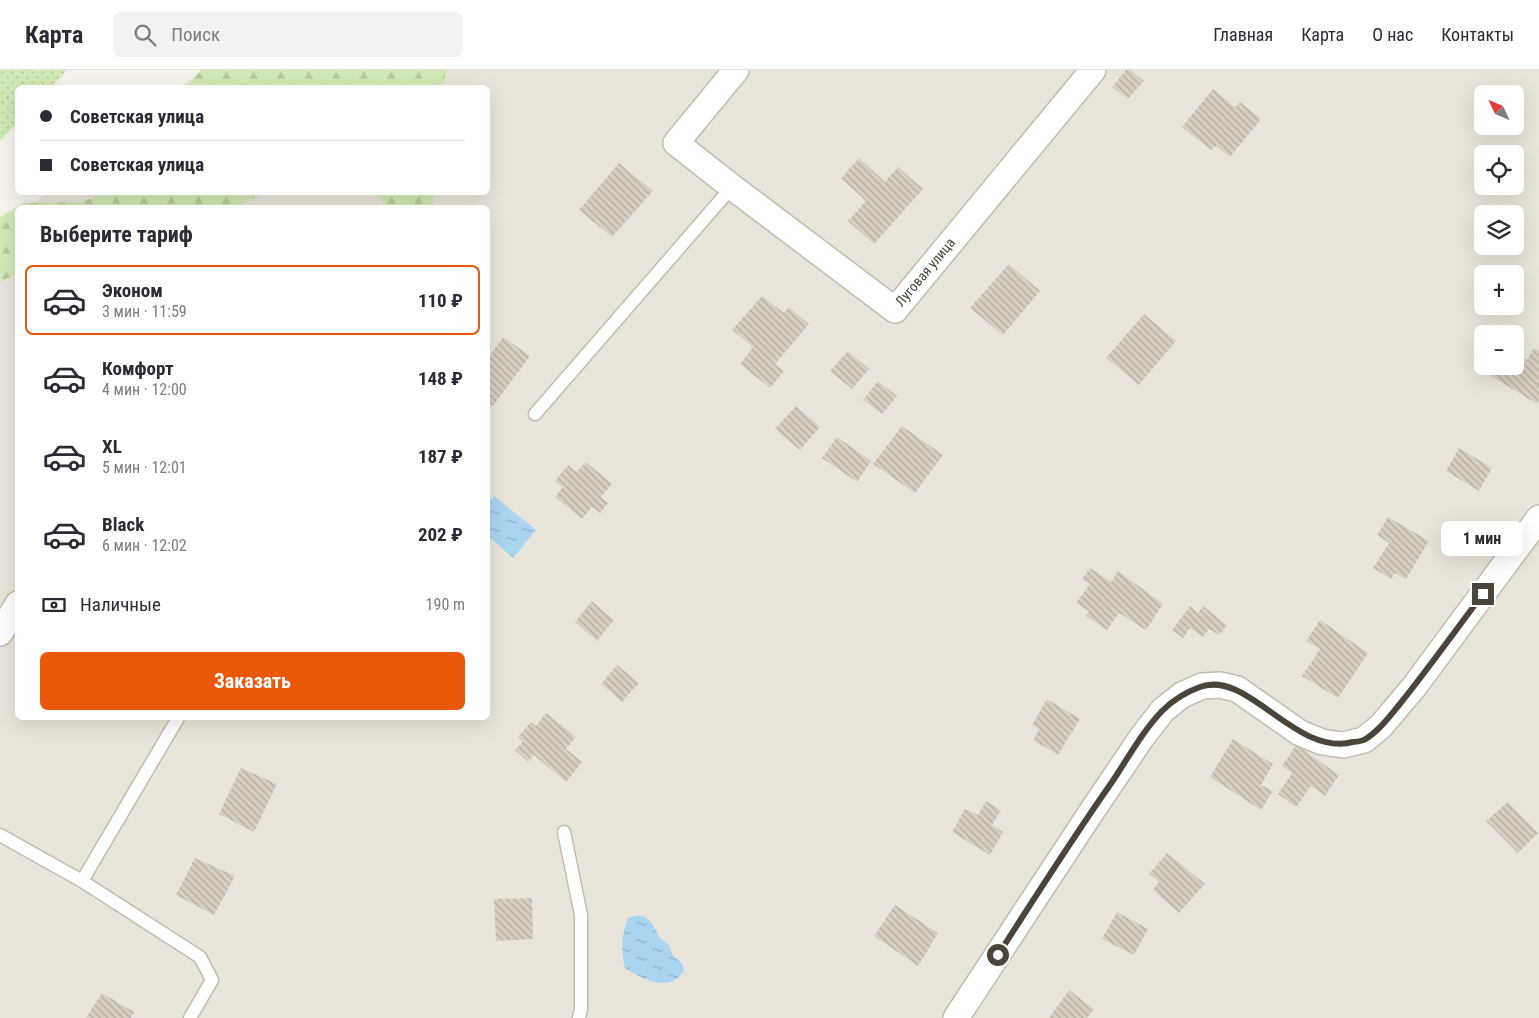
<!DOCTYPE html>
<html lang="ru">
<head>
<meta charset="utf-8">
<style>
	:root { --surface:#fff; --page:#f2f2f3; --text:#2b2b33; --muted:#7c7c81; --line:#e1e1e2; --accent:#ea580c }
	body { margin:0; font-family:"Roboto Condensed",sans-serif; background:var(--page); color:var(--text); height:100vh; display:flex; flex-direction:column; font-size:19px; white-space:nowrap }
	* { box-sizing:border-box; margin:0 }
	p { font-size:16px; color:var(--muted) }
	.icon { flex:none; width:28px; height:28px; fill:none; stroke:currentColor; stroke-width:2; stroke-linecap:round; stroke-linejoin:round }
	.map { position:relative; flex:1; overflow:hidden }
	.drawer { position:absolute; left:15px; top:135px; width:475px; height:515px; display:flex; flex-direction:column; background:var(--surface); border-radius:8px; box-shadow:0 5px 20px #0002 }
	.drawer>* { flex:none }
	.hud { position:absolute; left:15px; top:15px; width:475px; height:110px; border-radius:8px; box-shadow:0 5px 20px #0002; display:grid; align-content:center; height:110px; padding:0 25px; background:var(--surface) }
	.needle { width:32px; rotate:314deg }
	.buttons { position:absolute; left:1474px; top:15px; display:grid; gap:10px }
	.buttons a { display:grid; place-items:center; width:50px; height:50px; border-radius:8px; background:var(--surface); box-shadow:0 5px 20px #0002; font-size:25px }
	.end { position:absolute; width:22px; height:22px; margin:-11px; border:6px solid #4b4439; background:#fff; box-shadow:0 0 0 2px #fff }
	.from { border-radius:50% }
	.bubble { position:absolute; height:35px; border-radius:8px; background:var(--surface); box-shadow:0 5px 20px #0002; font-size:16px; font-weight:700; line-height:35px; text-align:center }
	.hud b { display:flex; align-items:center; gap:18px; height:48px; font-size:19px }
	.hud b+b { border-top:1px solid var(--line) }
	.hud i { width:12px; height:12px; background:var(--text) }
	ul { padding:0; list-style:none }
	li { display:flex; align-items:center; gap:15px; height:70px; margin:0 10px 8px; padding:0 15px; border:2px solid transparent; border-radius:8px }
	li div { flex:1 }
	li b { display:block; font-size:19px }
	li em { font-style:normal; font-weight:700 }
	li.current { border-color:var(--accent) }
	li>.icon { width:45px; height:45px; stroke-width:1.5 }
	h2 { padding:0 25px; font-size:22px; line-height:60px }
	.pay { display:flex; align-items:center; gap:12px; height:55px; padding:0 25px; font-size:19px }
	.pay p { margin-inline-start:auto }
	.button { display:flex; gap:10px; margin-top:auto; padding:10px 25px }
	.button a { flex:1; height:58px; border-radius:8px; background:var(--accent); color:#fff; font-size:20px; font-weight:700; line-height:58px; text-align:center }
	header { display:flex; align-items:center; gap:30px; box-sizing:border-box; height:70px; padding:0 25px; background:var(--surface); border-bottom:1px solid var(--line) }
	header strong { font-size:24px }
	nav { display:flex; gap:28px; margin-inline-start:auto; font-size:18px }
	.search { width:350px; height:45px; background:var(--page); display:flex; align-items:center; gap:12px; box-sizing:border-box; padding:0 18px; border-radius:8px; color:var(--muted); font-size:19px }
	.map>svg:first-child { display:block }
	.residential { fill:#eae5da; fill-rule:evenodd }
	.grass { fill:url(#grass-dots) }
	.forest { fill:url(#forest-firs) }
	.water { fill:url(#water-ripples) }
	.building { fill:url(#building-back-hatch) }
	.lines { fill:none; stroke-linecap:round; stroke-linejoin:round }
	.lane-casing { stroke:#c2bbae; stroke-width:15 }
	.street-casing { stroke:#c2bbae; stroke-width:28 }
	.lane { stroke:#fff; stroke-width:12 }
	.street { stroke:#fff; stroke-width:25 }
	.route { stroke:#4b4439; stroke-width:6 }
	.labels { text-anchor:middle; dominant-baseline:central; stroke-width:5; stroke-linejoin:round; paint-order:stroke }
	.street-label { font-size:14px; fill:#4b4439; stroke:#fff }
</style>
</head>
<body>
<header>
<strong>Карта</strong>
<div class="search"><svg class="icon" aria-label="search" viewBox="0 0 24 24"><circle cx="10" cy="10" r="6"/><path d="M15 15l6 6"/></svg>Поиск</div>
<nav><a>Главная</a><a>Карта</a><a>О нас</a><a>Контакты</a></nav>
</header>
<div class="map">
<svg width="1539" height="948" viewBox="0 0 1539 948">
	<defs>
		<pattern id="grass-dots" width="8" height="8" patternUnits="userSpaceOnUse" patternTransform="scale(1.25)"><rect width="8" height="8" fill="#d2eab5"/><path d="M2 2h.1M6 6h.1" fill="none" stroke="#b6ca9c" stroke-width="1.8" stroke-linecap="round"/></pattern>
		<pattern id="forest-firs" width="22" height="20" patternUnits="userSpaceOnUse" patternTransform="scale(1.25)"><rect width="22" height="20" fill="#d2eab5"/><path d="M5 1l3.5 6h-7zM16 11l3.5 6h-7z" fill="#b6ca9c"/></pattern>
		<pattern id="water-ripples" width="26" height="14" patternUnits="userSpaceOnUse" patternTransform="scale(1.25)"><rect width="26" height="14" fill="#a9d4f2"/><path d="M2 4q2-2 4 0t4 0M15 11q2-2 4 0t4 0" fill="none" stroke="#8caec5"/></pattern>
		<pattern id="building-back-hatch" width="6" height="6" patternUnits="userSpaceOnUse" patternTransform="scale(1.25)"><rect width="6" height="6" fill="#d8cfc1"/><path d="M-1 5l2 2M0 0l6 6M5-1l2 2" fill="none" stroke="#b1aa9e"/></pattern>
	</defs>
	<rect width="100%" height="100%" fill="#f6f3ec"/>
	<path class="residential" d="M204,0H1539V948H0V160L17,146L18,648H488V138L29,137L48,122H488V18L181,17ZM1482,24H1515V56H1482ZM1482,84H1515V116H1482ZM1482,144H1515V176H1482ZM1482,204H1515V236H1482ZM1482,264H1515V296H1482Z"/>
	<polygon class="grass" points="0,0 66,0 63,5 51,17 18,18 17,53 0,71"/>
	<g class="forest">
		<polygon points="201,0 446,0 443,17 187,17"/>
		<polygon points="107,123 107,122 265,123 236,137 18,138 17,204 0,212 0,147 23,133 81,132"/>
		<polygon points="377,123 435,123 431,138 387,137"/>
	</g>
	<g class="water">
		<polygon points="494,426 536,460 513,488 488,466 488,433"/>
		<path d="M638,845L645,847L651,852L660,868L669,875L673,886L682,893L684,901C681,904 678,908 675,910C660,919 638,906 625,898C621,878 621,867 628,848Z"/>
	</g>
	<g class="building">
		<polygon points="1126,0 1130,0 1144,11 1128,29 1112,17"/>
		<polygon points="1213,19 1235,37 1240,32 1261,49 1230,87 1216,76 1211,80 1182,57"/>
		<polygon points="859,88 885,112 898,97 923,119 874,174 848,151 866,131 841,108"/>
		<polygon points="619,93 653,121 612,167 579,140"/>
		<polygon points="1009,194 1040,221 1003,265 970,238"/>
		<polygon points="762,226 784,243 789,237 809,254 775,294 784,301 770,318 740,294 753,277 732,260"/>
		<polygon points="1144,244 1176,271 1139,315 1106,288"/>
		<polygon points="503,267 530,286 493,336 488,332 488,288"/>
		<polygon points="1534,278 1539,281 1539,330 1537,334 1491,306 1497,296 1515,296 1515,282 1527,290"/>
		<polygon points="848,281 869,299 852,319 830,301"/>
		<polygon points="878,311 897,326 882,344 863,330"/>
		<polygon points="796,336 820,357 800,380 775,359"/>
		<polygon points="902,356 943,385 915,423 873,394"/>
		<polygon points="837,367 871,391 857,412 822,388"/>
		<polygon points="1459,378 1492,398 1479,421 1446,401"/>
		<polygon points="586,392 612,414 601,427 608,433 600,443 592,437 582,449 555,427 563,417 555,411 568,395 576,402"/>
		<polygon points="1388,447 1429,471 1406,509 1395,503 1391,509 1373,498 1389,473 1377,465"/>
		<polygon points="1090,498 1111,512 1118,501 1163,534 1146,560 1119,543 1107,560 1086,546 1089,541 1076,533 1090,514 1082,509"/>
		<polygon points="592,531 614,550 597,571 575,552"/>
		<polygon points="1190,536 1198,543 1203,536 1227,555 1219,565 1209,559 1203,567 1190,558 1183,568 1172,560"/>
		<polygon points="1320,550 1368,583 1338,628 1302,606 1320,579 1306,571"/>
		<polygon points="617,595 639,613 622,632 601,614"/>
		<polygon points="1047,629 1080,649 1058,685 1033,670 1039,660 1032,655"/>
		<polygon points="546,643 576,667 566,679 582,692 566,712 534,685 528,692 515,680 523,672 518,667 531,652 536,656"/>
		<polygon points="1233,669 1273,694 1261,715 1273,721 1261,740 1210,707"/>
		<polygon points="1296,675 1339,705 1325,726 1311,716 1296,737 1278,724 1292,703 1282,696"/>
		<polygon points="241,698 277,714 254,762 219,744"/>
		<polygon points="986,731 1001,740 992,755 1003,762 990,785 952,762 965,739 978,745"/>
		<polygon points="1508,732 1538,763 1518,783 1486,751"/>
		<polygon points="1167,783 1205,814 1179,843 1153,820 1159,812 1149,804"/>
		<polygon points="195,788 235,806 214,845 176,825"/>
		<polygon points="532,828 533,869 496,871 494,829"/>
		<polygon points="895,835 938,863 918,896 874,866"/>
		<polygon points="1117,842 1148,859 1134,885 1102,869"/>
		<polygon points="1069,920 1094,939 1087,948 1049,948"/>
		<polygon points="102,923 134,942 131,948 86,948"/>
	</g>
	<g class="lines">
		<g class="lane-casing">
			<g id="lane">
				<polyline points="535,344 732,117"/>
				<polyline points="564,762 581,845 581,939 579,948"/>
				<polyline points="0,765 82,811 200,887 212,910 190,948"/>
				<polyline points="82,811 178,648"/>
			</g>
		</g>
		<g class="street-casing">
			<g id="street">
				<polyline points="736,0 676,73 732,117 895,240 1093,0"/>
				<polyline points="0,563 18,534"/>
				<polyline points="956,948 1090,744 1142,667 1163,640 1182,625 1202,616 1220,615 1237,619 1300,663 1322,672 1343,675 1364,670 1381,656 1414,617 1539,448"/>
			</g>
		</g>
		<use href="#lane" class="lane"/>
		<use href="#street" class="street"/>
	</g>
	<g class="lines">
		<path class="route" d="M998,885C1035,827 1072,769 1112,712C1128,688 1142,662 1162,641C1172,631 1186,622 1200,617C1248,599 1295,687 1353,672C1356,672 1361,671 1364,670C1378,662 1389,647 1399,635C1428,599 1455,561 1483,524"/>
	</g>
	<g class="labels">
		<g class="street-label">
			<text transform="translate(925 202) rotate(-50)">Луговая улица</text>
		</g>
	</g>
</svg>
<div class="buttons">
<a><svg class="needle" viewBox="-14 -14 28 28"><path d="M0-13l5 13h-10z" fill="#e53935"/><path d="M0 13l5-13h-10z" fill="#7c7c81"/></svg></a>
<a><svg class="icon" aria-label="locate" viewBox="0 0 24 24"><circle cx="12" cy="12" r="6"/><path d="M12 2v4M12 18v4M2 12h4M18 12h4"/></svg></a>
<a><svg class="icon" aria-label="layers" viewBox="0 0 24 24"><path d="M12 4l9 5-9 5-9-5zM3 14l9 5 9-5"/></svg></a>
<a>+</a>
<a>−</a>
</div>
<i class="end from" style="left:998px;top:885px"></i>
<i class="end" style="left:1483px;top:524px"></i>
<div class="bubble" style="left:1441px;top:451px;width:82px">1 мин</div>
<div class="hud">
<b><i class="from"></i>Советская улица</b>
<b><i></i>Советская улица</b>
</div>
<section class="drawer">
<h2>Выберите тариф</h2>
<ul>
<li class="current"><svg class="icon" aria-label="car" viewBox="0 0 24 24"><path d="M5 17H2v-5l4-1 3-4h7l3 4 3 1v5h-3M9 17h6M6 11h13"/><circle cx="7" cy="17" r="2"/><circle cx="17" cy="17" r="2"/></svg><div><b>Эконом</b><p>3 мин · 11:59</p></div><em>110 ₽</em></li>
<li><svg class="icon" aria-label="car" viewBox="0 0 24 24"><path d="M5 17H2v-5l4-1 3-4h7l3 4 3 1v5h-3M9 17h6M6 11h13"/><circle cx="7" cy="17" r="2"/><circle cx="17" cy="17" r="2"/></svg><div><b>Комфорт</b><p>4 мин · 12:00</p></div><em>148 ₽</em></li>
<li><svg class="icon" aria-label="car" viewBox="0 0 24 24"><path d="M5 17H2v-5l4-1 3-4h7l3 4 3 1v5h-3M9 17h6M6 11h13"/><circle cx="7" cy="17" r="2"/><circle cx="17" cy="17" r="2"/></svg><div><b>XL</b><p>5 мин · 12:01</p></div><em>187 ₽</em></li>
<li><svg class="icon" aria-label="car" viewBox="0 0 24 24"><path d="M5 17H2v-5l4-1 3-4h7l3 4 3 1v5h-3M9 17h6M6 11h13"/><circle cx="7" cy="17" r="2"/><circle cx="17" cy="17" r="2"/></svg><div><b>Black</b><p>6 мин · 12:02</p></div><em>202 ₽</em></li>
</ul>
<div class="pay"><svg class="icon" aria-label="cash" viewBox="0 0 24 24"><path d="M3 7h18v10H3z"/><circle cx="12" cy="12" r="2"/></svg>Наличные<p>190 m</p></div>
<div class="button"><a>Заказать</a></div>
</section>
</div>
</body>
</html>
